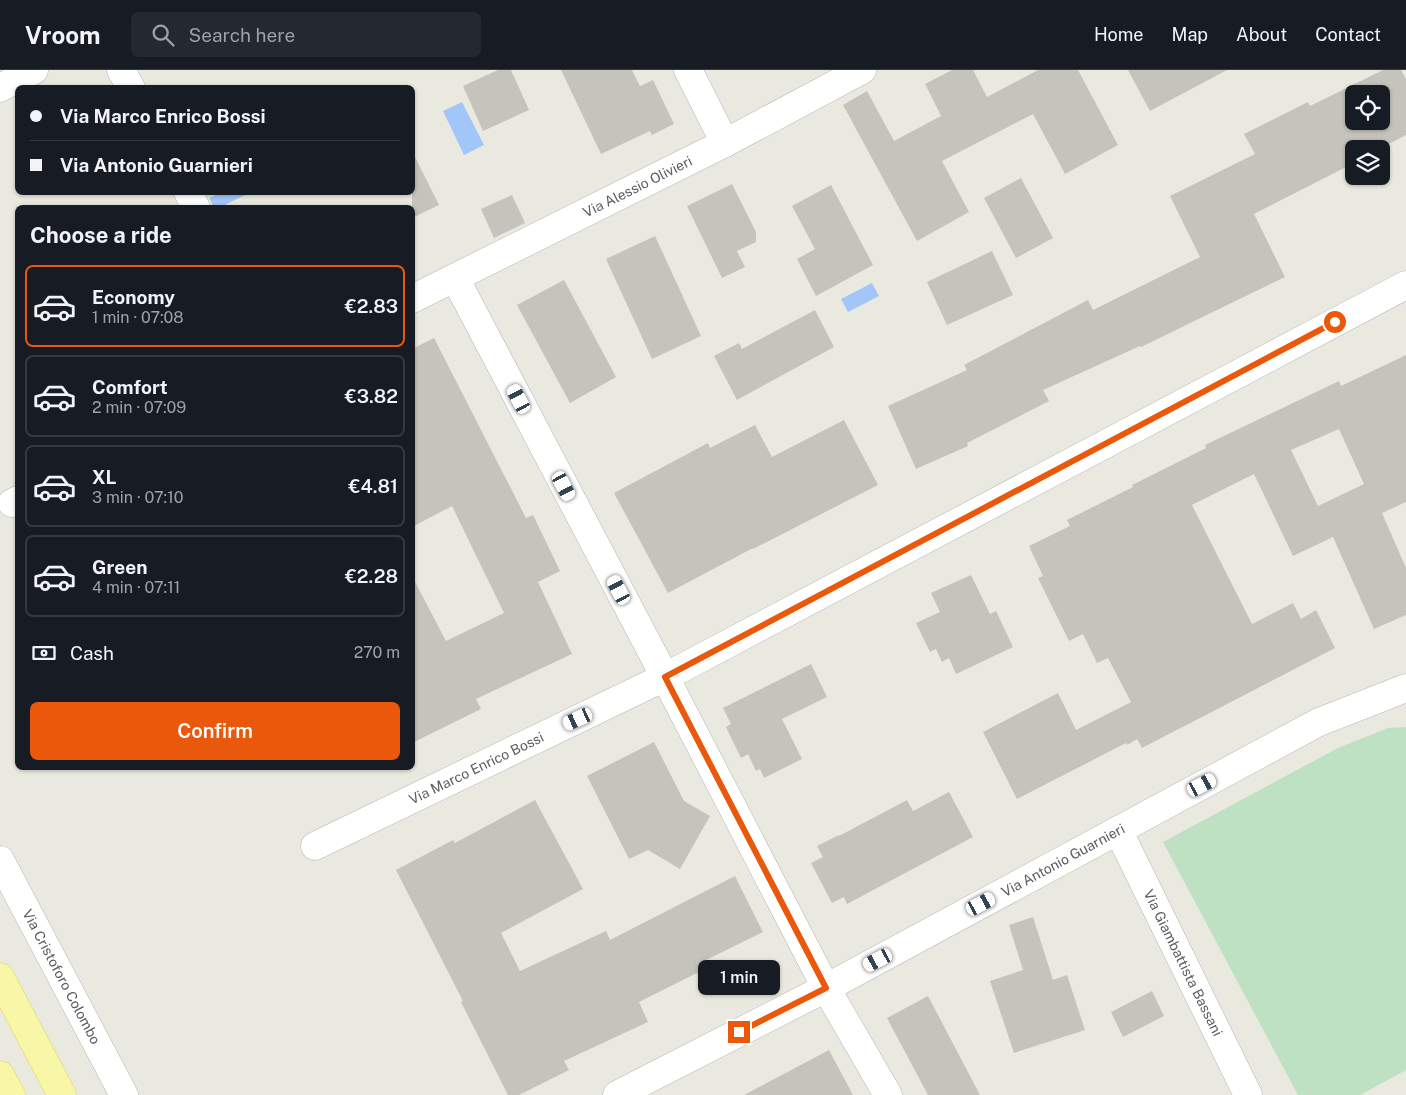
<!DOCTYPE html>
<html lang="en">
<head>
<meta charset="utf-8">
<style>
	:root { --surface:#171b24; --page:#242831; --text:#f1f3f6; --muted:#9ea1a6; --line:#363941; --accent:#ea580c }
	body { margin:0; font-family:"Public Sans",sans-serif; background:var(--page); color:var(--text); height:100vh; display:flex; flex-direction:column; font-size:19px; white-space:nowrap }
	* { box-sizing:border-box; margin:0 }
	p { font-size:16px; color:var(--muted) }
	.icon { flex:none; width:28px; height:28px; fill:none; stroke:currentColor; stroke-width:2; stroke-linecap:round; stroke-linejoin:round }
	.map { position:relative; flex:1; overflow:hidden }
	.panel { position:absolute; left:15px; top:135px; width:400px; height:565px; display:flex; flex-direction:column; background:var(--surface); border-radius:8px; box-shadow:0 1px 4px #0004 }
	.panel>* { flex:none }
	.guide { position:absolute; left:15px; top:15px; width:400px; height:110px; border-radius:8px; box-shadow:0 1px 4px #0004; display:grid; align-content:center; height:110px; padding:0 15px; background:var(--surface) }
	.tools { position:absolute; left:1345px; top:15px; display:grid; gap:10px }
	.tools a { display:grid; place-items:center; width:45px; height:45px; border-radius:8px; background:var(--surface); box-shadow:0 1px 4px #0004; font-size:25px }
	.end { position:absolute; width:22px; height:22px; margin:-11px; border:6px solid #ea580c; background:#fff; box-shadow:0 0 0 2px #fff }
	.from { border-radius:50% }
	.bubble { position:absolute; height:35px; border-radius:8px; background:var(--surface); box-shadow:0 1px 4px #0004; font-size:16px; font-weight:600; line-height:35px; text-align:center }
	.car { position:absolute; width:15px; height:30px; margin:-15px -8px; border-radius:6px; box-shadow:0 0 4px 1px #0007; background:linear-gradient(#fff 24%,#345 0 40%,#fff 0 76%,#345 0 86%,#fff 0) }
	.guide b { display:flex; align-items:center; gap:18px; height:48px; font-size:19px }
	.guide b+b { border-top:1px solid var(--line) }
	.guide i { width:12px; height:12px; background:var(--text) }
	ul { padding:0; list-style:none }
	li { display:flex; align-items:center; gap:15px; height:82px; margin:0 10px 8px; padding:0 5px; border:2px solid var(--line); border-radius:8px }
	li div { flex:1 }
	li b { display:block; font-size:19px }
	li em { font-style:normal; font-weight:600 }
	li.current { border-color:var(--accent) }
	li>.icon { width:45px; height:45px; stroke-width:1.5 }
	h2 { padding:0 15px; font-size:22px; line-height:60px }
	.pay { display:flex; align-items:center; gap:12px; height:55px; padding:0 15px; font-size:19px }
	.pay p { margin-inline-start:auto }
	.primary-button { display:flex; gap:10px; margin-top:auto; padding:10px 15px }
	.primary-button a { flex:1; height:58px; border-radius:8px; background:var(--accent); color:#fff; font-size:20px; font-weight:600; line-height:58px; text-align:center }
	header { display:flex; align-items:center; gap:30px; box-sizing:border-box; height:70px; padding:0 25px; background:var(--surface); border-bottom:1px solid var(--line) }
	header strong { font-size:24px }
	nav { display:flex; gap:28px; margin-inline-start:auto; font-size:18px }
	.search { width:350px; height:45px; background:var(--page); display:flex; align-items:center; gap:12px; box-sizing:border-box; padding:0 18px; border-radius:8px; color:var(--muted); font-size:19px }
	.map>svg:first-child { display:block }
	.green { fill:#bde1c2 }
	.water { fill:#a2c6f8 }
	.building { fill:#c6c3bc; fill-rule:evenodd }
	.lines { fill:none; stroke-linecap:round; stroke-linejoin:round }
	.minor-casing { stroke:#b5b6bc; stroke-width:29 }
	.tertiary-casing { stroke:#b5b6bc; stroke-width:29 }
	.primary-casing { stroke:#e5d35d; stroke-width:29 }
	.minor { stroke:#fff; stroke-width:28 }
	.tertiary { stroke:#fff; stroke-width:28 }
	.primary { stroke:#f8f6a7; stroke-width:28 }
	.route { stroke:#ea580c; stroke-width:6 }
	.labels { text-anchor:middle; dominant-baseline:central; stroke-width:4.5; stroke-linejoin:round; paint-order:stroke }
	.street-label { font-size:14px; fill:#585b5f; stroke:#fff }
</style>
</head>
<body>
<header>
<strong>Vroom</strong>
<div class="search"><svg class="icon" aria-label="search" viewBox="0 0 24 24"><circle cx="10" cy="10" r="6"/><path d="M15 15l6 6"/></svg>Search here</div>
<nav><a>Home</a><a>Map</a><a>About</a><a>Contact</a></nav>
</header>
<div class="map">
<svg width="1406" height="1025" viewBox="0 0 1406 1025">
	<rect width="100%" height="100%" fill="#eae9df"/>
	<polygon class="green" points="1406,657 1406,1000 1360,1025 1298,1025 1163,772 1338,678 1388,658"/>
	<g class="water">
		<polygon points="462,32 484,75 464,85 443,41"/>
		<polygon points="220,123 220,122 249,123 221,137 214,137 209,128"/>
		<polygon points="872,213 879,226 848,242 841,229"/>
	</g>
	<g class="building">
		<polygon points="498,0 511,0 529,40 483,61 463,16"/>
		<polygon points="561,0 632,0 640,16 653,10 674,54 652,65 650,61 601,84"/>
		<polygon points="952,0 973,0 987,27 1038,0 1078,0 1118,75 1065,104 1033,44 942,91 969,142 917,171 843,35 867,21 894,71 941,46 925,14"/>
		<polygon points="1128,0 1227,0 1150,41"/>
		<path d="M1383,0H1401L1406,9V65L1379,79H1354V93L1254,144L1285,207L1141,277L1140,276L1043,320L1049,331L967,373L968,376L916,399L888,336L967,300L964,295L1088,230L1093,240L1200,187L1170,126L1255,84L1244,64L1308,32L1310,36ZM1354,24H1381V51H1354Z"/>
		<polygon points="412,81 439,135 412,148"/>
		<polygon points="1021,108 1053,168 1016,188 984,128"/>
		<polygon points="732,114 756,162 756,172 737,181 745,197 722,208 687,136"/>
		<polygon points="831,115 873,195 816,226 797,189 815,179 792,136"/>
		<polygon points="512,125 525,153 494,168 481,139"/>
		<polygon points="655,166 701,266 652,289 606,189"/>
		<polygon points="992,181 1013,225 947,255 927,212"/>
		<polygon points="564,210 616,307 570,333 517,235"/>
		<polygon points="815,240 834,277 737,330 714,286 739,273 742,279"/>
		<polygon points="434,268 526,448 533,445 560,501 538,512 572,584 476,629 481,639 412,673 412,506 446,571 504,543 452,436 412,457 412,279"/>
		<path d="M1406,285V432L1382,443L1406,498V545L1374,559L1333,467L1293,486L1254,404L1192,435L1252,554L1293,533L1301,549L1316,540L1335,578L1142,678L1137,669L1127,675L1126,673L1017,729L983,662L1058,623L1076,660L1131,632L1108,588L1097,593L1083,564L1069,571L1038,508L1043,506L1029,476L1070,456L1067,450L1133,417L1132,415L1206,378L1205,375L1339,311L1341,316ZM1339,359L1364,414L1318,436L1291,380Z"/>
		<polygon points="844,350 878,415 753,479 753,478 668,523 614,423 708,373 710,378 755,355 772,387"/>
		<polygon points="971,505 990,544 996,541 1013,577 956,604 949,588 942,592 936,579 930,582 916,553 940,542 931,523"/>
		<polygon points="811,594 827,627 782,649 802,689 764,708 760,699 756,701 748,684 741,688 726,657 731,654 723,638"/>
		<polygon points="654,672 684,731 710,746 680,799 648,780 629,789 587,706"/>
		<polygon points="949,722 973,767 847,834 844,827 832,833 811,793 823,787 817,776 839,765 839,766 907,730 913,741"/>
		<polygon points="535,730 583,819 501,863 520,901 606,861 610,870 735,806 763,862 706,890 709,897 639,932 648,952 564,991 569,1000 519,1025 508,1025 461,932 463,931 396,800 453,770 455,773"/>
		<polygon points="1033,847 1053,910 1067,905 1085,960 1014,983 990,911 1023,900 1009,855"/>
		<polygon points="1152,921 1164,946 1123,967 1111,942"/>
		<polygon points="928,926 980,1025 928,1025 887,948"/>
		<polygon points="829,980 853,1025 744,1025"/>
	</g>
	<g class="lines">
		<g class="minor-casing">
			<g id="minor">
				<polyline points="121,0 131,18"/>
				<polyline points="688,0 725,73"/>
				<polyline points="0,18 34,0"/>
				<polyline points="188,122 196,138"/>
				<polyline points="455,208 665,607 826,918 888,1025"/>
				<path id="s1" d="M412,229L725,73L862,0"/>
				<polyline points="12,433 18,430"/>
				<path id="s2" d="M1118,760L1248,1025"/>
				<path id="s3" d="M315,776L665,607L1406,215"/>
				<path id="s4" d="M617,1025L826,918L1319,652L1406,618"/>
			</g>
		</g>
		<g class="tertiary-casing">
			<g id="tertiary">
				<path id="s5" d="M0,790L124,1025"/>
			</g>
		</g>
		<g class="primary-casing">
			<g id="primary">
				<polyline points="0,907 62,1025"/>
				<polyline points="0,1005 11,1025"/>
			</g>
		</g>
		<use href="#minor" class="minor"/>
		<use href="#tertiary" class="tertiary"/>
		<use href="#primary" class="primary"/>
	</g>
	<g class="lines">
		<polyline class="route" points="739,962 826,918 665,607 1335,252"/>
	</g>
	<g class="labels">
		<g class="street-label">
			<text stroke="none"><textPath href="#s1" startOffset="252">Via Alessio Olivieri</textPath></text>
			<text stroke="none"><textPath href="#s3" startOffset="179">Via Marco Enrico Bossi</textPath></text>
			<text stroke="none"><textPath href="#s4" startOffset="504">Via Antonio Guarnieri</textPath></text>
			<text stroke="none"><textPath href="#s2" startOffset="148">Via Giambattista Bassani</textPath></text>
			<text stroke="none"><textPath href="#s5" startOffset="132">Via Cristoforo Colombo</textPath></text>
		</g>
	</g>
</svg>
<div class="tools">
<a><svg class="icon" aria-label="locate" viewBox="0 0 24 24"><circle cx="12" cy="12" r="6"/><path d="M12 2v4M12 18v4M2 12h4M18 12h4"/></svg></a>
<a><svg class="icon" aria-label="layers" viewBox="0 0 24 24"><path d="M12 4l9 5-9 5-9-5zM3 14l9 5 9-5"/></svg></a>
</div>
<i class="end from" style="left:1335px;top:252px"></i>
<i class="end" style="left:739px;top:962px"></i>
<div class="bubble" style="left:698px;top:890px;width:82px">1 min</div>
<i class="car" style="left:519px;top:329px;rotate:332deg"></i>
<i class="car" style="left:564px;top:416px;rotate:152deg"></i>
<i class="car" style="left:619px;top:520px;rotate:332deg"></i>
<i class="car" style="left:578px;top:649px;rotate:245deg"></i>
<i class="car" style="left:1202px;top:715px;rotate:62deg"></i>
<i class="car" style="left:981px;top:834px;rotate:62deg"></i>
<i class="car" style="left:878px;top:890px;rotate:242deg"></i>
<div class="guide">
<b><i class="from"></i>Via Marco Enrico Bossi</b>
<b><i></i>Via Antonio Guarnieri</b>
</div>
<section class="panel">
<h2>Choose a ride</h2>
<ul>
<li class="current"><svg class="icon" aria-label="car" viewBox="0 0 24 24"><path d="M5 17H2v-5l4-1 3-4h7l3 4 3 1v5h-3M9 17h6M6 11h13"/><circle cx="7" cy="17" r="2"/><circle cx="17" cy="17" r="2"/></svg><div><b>Economy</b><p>1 min · 07:08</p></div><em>€2.83</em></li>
<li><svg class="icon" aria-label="car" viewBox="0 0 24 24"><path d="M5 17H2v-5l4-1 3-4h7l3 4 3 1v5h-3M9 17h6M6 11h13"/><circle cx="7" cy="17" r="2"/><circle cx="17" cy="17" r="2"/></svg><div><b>Comfort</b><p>2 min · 07:09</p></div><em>€3.82</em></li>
<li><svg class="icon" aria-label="car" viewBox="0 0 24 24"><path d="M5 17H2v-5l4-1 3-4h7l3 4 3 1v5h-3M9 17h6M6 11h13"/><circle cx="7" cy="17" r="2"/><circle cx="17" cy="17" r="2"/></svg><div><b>XL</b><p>3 min · 07:10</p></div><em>€4.81</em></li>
<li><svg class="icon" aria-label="car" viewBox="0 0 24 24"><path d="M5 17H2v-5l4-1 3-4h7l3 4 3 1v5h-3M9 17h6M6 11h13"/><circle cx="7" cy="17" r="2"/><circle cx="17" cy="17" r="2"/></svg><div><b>Green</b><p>4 min · 07:11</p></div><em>€2.28</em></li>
</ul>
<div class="pay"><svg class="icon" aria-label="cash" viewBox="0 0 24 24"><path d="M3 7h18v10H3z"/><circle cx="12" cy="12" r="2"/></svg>Cash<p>270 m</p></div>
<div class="primary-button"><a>Confirm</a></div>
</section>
</div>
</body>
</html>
